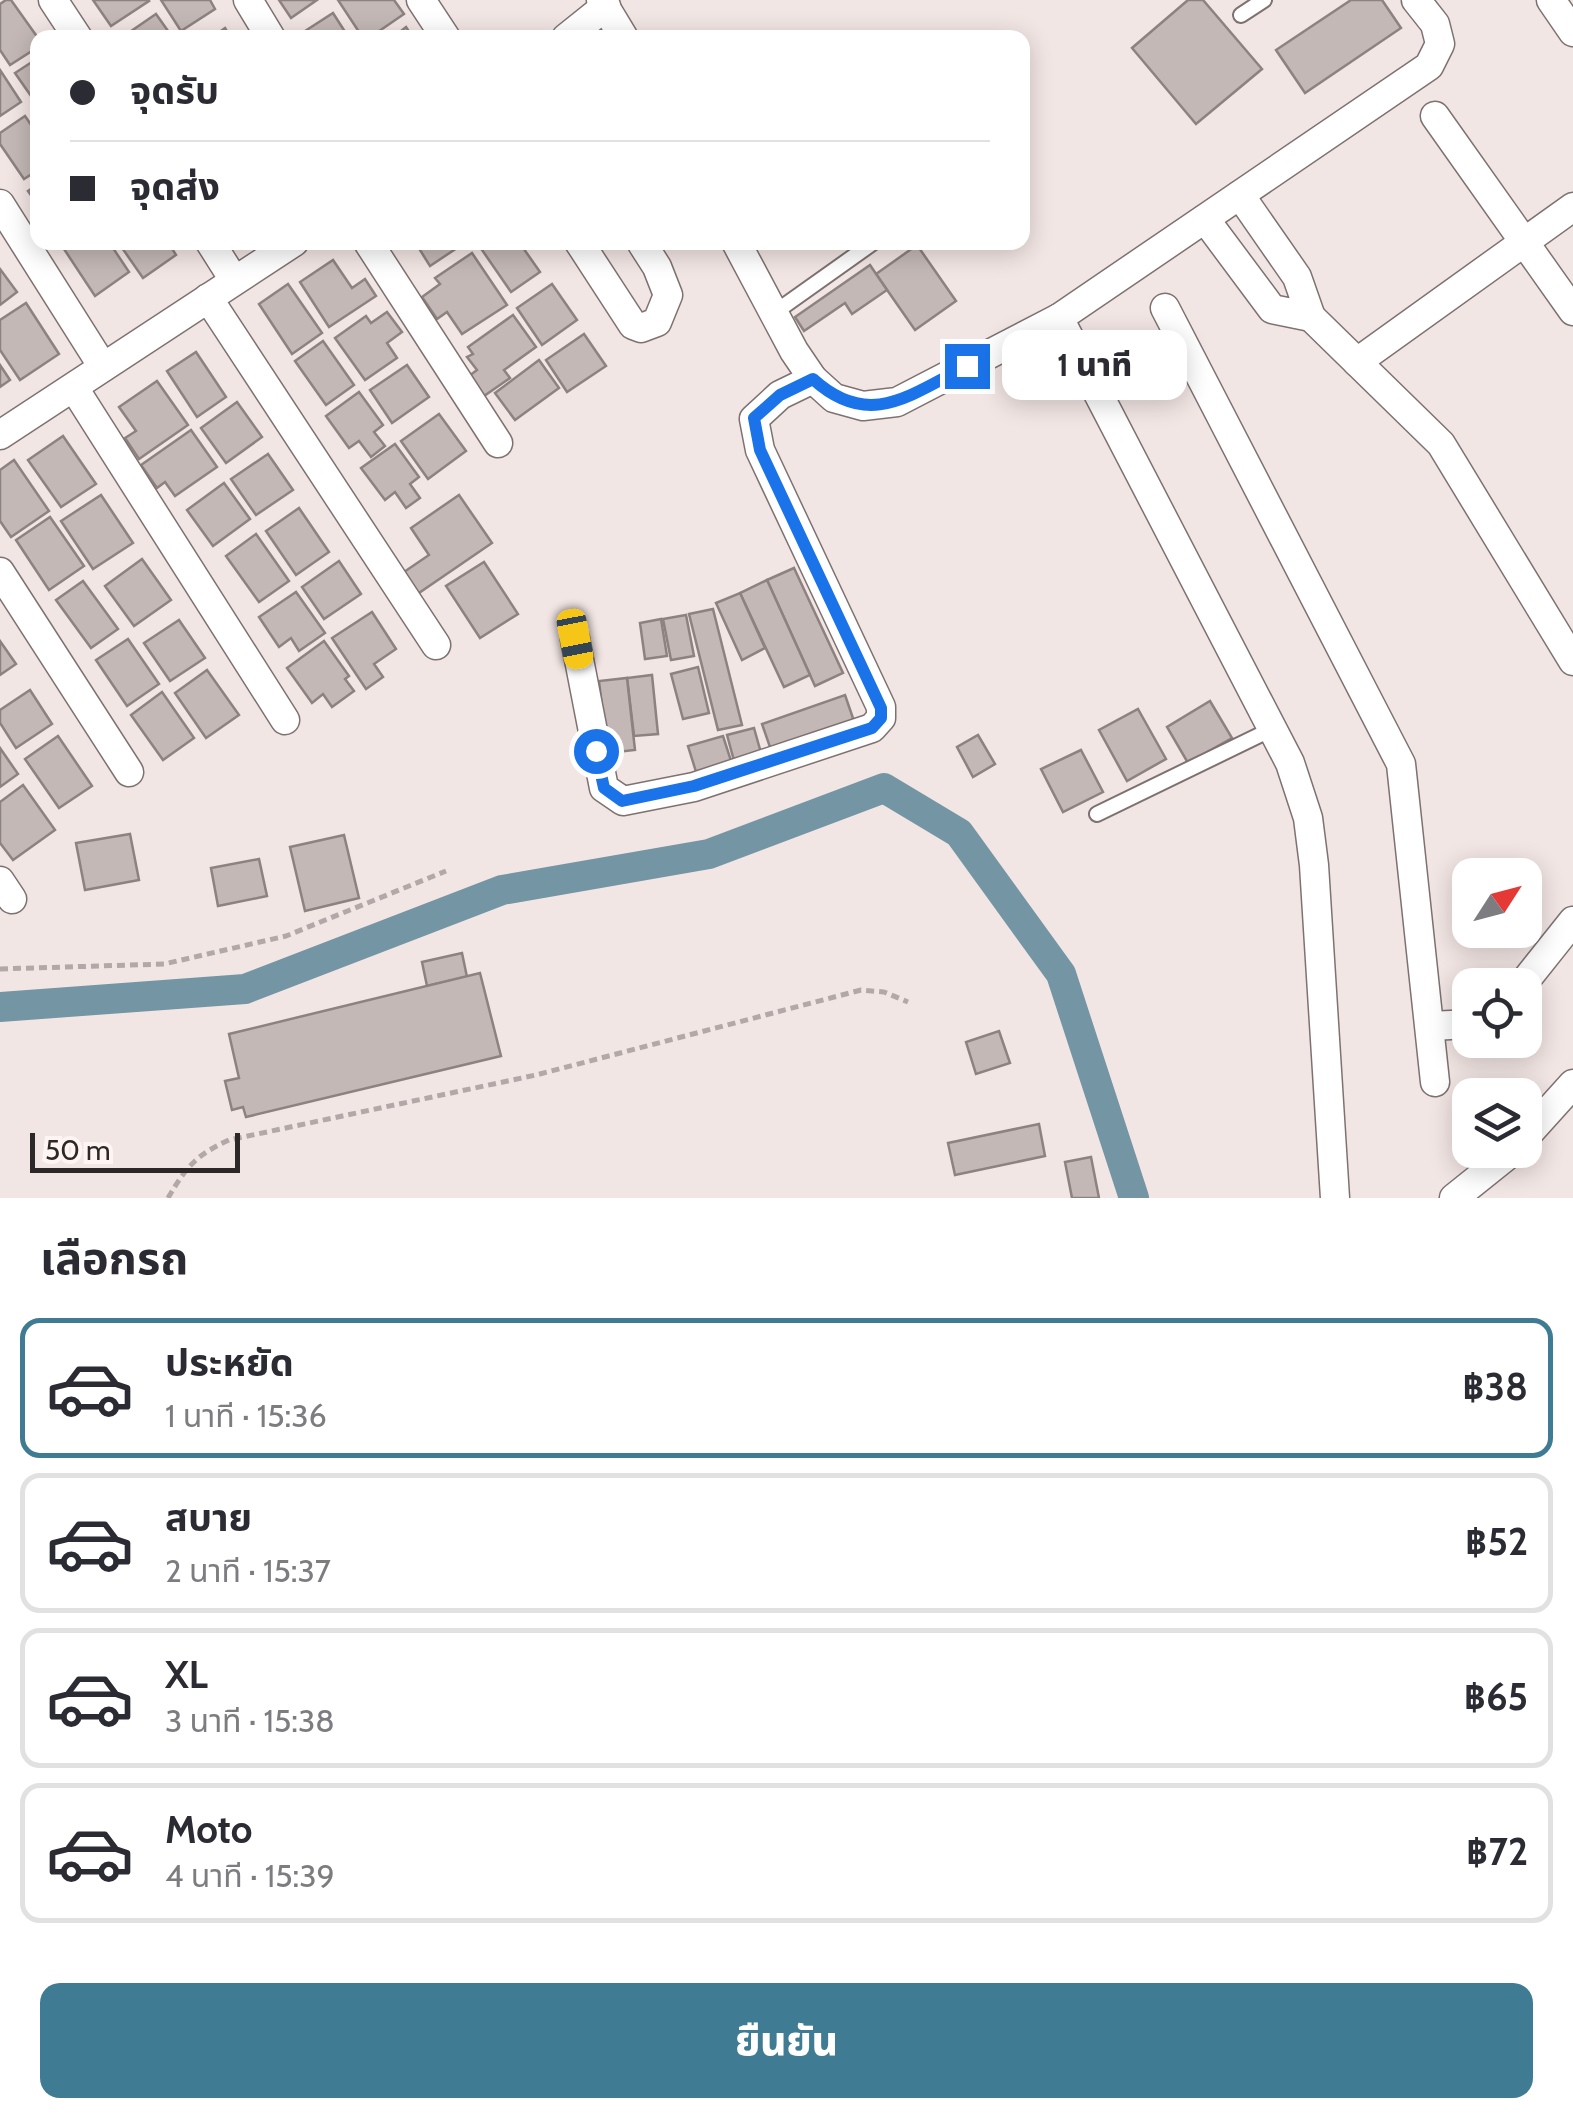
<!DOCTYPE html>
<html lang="th">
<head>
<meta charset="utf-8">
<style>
	:root { --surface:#fff; --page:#f7f7f7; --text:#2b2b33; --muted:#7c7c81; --line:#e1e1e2; --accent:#3f7b92 }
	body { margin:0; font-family:Cabin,"Noto Sans Thai",sans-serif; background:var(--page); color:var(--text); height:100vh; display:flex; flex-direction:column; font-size:38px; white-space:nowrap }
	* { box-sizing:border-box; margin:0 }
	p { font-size:32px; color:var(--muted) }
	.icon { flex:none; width:55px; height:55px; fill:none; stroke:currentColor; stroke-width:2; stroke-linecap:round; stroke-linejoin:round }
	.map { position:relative; height:1198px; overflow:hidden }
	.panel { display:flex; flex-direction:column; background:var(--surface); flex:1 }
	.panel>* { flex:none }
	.banner { position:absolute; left:30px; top:30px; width:1000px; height:220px; border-radius:20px; box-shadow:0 5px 25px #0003; display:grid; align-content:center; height:220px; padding:0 40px; background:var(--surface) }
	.needle { width:65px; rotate:54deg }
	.tools { position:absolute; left:1452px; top:858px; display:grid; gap:20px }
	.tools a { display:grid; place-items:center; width:90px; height:90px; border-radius:20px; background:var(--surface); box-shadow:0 5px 25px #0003; font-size:50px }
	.scale { position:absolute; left:30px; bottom:25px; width:210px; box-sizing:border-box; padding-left:10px; border:5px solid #2d2828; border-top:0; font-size:28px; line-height:35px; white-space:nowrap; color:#2d2828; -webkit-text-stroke:8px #fef4f3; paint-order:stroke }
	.end { position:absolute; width:45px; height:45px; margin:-22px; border:12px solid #1a73e8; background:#fff; box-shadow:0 0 0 5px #fff }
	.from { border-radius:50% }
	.bubble { position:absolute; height:70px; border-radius:20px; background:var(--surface); box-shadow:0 5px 25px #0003; font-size:32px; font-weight:800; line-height:70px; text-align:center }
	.car { position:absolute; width:30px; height:60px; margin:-30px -15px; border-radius:12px; box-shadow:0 0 8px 2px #0007; background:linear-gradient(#f5c518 24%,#345 0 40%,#f5c518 0 76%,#345 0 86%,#f5c518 0) }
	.banner b { display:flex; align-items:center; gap:35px; height:95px; font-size:38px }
	.banner b+b { border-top:2px solid var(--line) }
	.banner i { width:25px; height:25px; background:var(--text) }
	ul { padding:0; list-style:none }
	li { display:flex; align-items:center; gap:30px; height:140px; margin:0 20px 15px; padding:0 20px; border:5px solid var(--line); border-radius:20px }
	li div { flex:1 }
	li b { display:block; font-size:38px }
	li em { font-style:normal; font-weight:800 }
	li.on { border-color:var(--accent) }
	li>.icon { width:90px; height:90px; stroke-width:1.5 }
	h2 { padding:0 40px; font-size:45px; line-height:120px }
	.action { display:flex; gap:20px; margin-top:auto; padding:20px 40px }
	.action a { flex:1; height:115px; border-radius:20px; background:var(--accent); color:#fff; font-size:40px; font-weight:800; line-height:115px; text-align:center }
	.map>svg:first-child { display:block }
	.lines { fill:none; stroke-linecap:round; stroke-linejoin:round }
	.canal { stroke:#7395a4; stroke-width:30 }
	.building { fill:#c3b8b6; stroke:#8d8280; stroke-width:2.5 }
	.lane-casing { stroke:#7d7271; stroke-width:18 }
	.street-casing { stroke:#7d7271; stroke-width:31 }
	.path { stroke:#b2a8a7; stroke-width:5; stroke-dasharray:8 5; stroke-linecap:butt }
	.lane { stroke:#fff; stroke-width:14 }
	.street { stroke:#fff; stroke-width:28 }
	.route { stroke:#1a73e8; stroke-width:12 }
</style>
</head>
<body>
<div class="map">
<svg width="1573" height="1198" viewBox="0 0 1573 1198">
	<rect width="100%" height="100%" fill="#f2e6e4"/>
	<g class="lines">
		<polyline class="canal" points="0,1007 245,989 502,890 709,854 884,788 959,833 1061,974 1134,1198"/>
	</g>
	<g class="building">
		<polygon points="6,0 11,0 38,38 38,47 10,65 0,50 0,4"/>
		<polygon points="93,0 148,0 149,1 111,26"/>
		<polygon points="161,0 210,0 215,9 181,31"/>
		<polygon points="279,0 317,0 291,18"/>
		<polygon points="338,0 394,0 404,14 369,38 363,38"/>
		<polygon points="1188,0 1203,0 1262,69 1196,124 1132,48"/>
		<polygon points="1351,0 1382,0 1401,28 1305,93 1276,50"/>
		<polygon points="333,13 349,38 310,38 305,31"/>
		<polygon points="156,14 173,38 121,38"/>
		<polygon points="406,27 413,38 392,38"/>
		<polygon points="225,28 231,38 211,38"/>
		<polygon points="38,58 38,106 15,73"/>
		<polygon points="0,70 21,102 0,116"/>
		<polygon points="25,116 38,135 38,170 24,179 0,144 0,133"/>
		<polygon points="38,184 38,205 28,191"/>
		<polygon points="74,242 109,242 129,272 95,296 64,249"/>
		<polygon points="118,242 168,242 176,255 143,278"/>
		<polygon points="415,242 462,242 463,244 430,266"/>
		<polygon points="486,242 519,242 540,272 511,292 480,247"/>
		<polygon points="917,245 956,301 915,330 876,274"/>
		<polygon points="472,253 507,305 462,334 447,312 437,319 422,297 440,284 435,278"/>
		<polygon points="333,260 352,288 365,279 376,296 329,327 300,282"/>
		<polygon points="870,265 887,290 852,314 845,303 804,331 795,317"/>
		<polygon points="0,269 17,292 0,305"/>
		<polygon points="288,284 322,333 292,354 259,304"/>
		<polygon points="552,284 577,320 542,345 517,308"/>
		<polygon points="26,303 59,354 20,380 0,350 0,320"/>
		<polygon points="387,312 402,332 387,343 397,358 365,380 335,338 366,316 371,323"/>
		<polygon points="513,315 536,347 504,370 510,378 484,396 469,376 477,370 467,357 473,354 468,347"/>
		<polygon points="584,334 606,366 567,392 546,360"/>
		<polygon points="323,341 354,385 326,405 295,361"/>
		<polygon points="196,352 226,397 197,417 167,371"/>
		<polygon points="539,360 559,388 515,420 495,393"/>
		<polygon points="0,365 10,380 0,387"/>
		<polygon points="407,365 429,397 392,423 370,390"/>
		<polygon points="157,381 188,425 139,459 125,438 136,431 119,407"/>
		<polygon points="359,392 383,425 374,432 385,446 371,457 359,441 349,448 326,416"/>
		<polygon points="237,402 262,437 226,463 201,428"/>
		<polygon points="439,414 466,451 428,479 401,441"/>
		<polygon points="191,430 217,467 175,496 165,482 157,488 141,465"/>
		<polygon points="63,436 96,484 61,507 28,460"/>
		<polygon points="395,444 419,477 410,484 420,498 406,508 395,492 385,500 361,468"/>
		<polygon points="268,454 293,490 256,515 231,479"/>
		<polygon points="14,460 49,511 11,537 0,521 0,470"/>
		<polygon points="224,483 250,519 213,546 187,510"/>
		<polygon points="101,495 133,543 93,569 61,521"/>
		<polygon points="459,495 492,543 416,595 401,574 429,555 411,528"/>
		<polygon points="299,508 329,552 296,575 266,531"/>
		<polygon points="50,517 84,566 49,590 16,540"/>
		<polygon points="256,534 289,581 259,602 226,556"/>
		<polygon points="142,559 171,600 134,626 105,586"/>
		<polygon points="339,561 361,594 324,619 302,587"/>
		<polygon points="484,562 518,614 480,638 446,586"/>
		<polygon points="794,568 843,673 815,686 767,580"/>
		<polygon points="767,580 810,675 784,687 740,593"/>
		<polygon points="83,581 118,629 91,648 56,600"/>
		<polygon points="296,592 325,633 299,651 291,638 279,647 259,617"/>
		<polygon points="740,593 765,648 742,660 716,603"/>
		<polygon points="713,609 742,725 718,730 689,614"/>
		<polygon points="372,612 396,649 374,664 383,677 366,689 332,638"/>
		<polygon points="686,615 694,656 671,660 663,619"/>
		<polygon points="661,619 667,656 645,659 640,623"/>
		<polygon points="179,620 205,658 170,681 144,643"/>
		<polygon points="128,639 159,684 127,706 96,660"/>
		<polygon points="0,641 16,664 0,675"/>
		<polygon points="324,641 349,676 345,679 354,691 332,707 323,694 312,703 287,668"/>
		<polygon points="698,667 709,713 683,719 671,674"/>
		<polygon points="207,670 239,715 206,738 175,693"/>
		<polygon points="652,675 658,734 634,736 627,678"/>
		<polygon points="627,678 635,750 607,753 599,681"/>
		<polygon points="30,690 52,724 16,748 0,723 0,710"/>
		<polygon points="162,692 194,738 163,760 131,715"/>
		<polygon points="845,695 855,724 772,753 762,724"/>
		<polygon points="1210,701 1232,738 1188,763 1167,727"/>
		<polygon points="1138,709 1166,759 1127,781 1099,730"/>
		<polygon points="754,728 763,760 736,768 727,735"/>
		<polygon points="978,735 995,764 973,777 957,747"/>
		<polygon points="58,736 92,786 59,808 25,759"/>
		<polygon points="723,736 732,764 697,775 688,746"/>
		<polygon points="0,748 18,774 0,787"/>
		<polygon points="1081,750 1103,792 1063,812 1041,769"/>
		<polygon points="23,785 55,830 13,860 0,843 0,802"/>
		<polygon points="130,834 139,880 85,890 76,843"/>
		<polygon points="344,835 359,898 305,911 290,847"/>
		<polygon points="259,859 267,896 218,906 211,868"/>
		<polygon points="462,953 467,977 427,986 422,962"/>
		<polygon points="480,973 501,1056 246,1117 243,1107 232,1110 225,1081 239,1078 229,1034"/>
		<polygon points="999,1031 1010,1063 976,1074 966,1042"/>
		<polygon points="1039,1124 1045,1156 955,1175 948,1143"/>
		<polygon points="1091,1157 1099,1198 1072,1198 1065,1162"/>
	</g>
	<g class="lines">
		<g class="lane-casing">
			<g id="lane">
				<polyline points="1241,15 1264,0"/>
				<polyline points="774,313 874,242"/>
				<polyline points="1097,814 1272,729"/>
			</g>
		</g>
		<g class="street-casing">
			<g id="street">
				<polyline points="53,0 78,38"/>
				<polyline points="248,0 271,38"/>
				<polyline points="421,0 446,38"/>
				<polyline points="601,0 624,38"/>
				<polyline points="1551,0 1573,32"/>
				<polyline points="566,38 606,6"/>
				<polyline points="1435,116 1573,311"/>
				<polyline points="0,204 103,367"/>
				<polyline points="1205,219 1272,309 1311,317 1297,277 1240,195"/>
				<polyline points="210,242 234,280"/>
				<polyline points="368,242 498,443"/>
				<polyline points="579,242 633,325 641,328 657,322 668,295 657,267 641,242"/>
				<polyline points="736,242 794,351 813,379 834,398 863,406 897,402 1059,318 1429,66 1440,44 1435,24 1416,0"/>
				<polyline points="208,298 436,645"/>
				<polyline points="1165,308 1401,764 1435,1082"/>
				<polyline points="1311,317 1441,444 1573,661"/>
				<polyline points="1059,318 1290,763 1308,818 1314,865 1335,1198"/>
				<polyline points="1357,362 1573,207"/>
				<polyline points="74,388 285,720"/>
				<polyline points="0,435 294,242"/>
				<polyline points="0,572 129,772"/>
				<polyline points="575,639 604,788 623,801 694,787 872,728 881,718 881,707 760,450 754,419 780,395 813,379"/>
				<polyline points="0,881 12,899"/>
				<polyline points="1522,985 1573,921"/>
				<polyline points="1431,1026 1470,1024"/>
				<polyline points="1525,1137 1573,1084"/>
				<polyline points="1454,1198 1514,1150"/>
			</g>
		</g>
		<g class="path">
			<polyline points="0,969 164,964 286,936 446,871"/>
			<path d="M168,1198C186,1167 196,1155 229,1140L536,1075L861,990L884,992L908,1002"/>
		</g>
		<use href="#lane" class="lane"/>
		<use href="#street" class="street"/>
	</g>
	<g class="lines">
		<path class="route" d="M596,751L604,788L622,801L694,786L872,728L881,718V708L760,450L754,418L780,395L813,379C869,430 910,395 967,366"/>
	</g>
</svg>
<div class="tools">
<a><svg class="needle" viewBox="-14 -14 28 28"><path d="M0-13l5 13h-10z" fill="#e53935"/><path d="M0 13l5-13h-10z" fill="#7c7c81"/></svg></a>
<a><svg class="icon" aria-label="locate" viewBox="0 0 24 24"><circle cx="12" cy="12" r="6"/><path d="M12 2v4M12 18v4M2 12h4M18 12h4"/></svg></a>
<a><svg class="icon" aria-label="layers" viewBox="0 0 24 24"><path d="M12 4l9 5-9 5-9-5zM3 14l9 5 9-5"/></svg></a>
</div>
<div class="scale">50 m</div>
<i class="end from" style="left:596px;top:751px"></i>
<i class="end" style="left:967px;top:366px"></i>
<div class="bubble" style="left:1002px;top:330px;width:185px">1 นาที</div>
<i class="car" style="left:575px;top:639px;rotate:169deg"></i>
<div class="banner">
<b><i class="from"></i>จุดรับ</b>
<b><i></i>จุดส่ง</b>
</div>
</div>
<section class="panel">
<h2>เลือกรถ</h2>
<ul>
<li class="on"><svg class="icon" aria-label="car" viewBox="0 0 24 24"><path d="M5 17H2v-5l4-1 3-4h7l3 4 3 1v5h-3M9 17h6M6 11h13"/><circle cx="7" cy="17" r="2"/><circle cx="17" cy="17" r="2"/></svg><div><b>ประหยัด</b><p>1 นาที · 15:36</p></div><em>฿38</em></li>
<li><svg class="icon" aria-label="car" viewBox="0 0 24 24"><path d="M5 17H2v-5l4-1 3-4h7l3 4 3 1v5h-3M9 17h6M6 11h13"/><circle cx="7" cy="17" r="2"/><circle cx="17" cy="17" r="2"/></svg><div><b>สบาย</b><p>2 นาที · 15:37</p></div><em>฿52</em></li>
<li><svg class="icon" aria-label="car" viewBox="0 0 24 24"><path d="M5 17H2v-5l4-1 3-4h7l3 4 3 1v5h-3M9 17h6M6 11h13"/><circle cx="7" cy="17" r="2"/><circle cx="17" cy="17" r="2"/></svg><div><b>XL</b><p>3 นาที · 15:38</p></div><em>฿65</em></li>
<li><svg class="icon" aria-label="car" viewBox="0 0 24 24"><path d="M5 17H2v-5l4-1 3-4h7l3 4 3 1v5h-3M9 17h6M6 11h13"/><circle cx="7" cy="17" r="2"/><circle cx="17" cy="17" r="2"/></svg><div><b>Moto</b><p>4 นาที · 15:39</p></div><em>฿72</em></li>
</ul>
<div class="action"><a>ยืนยัน</a></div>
</section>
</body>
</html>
